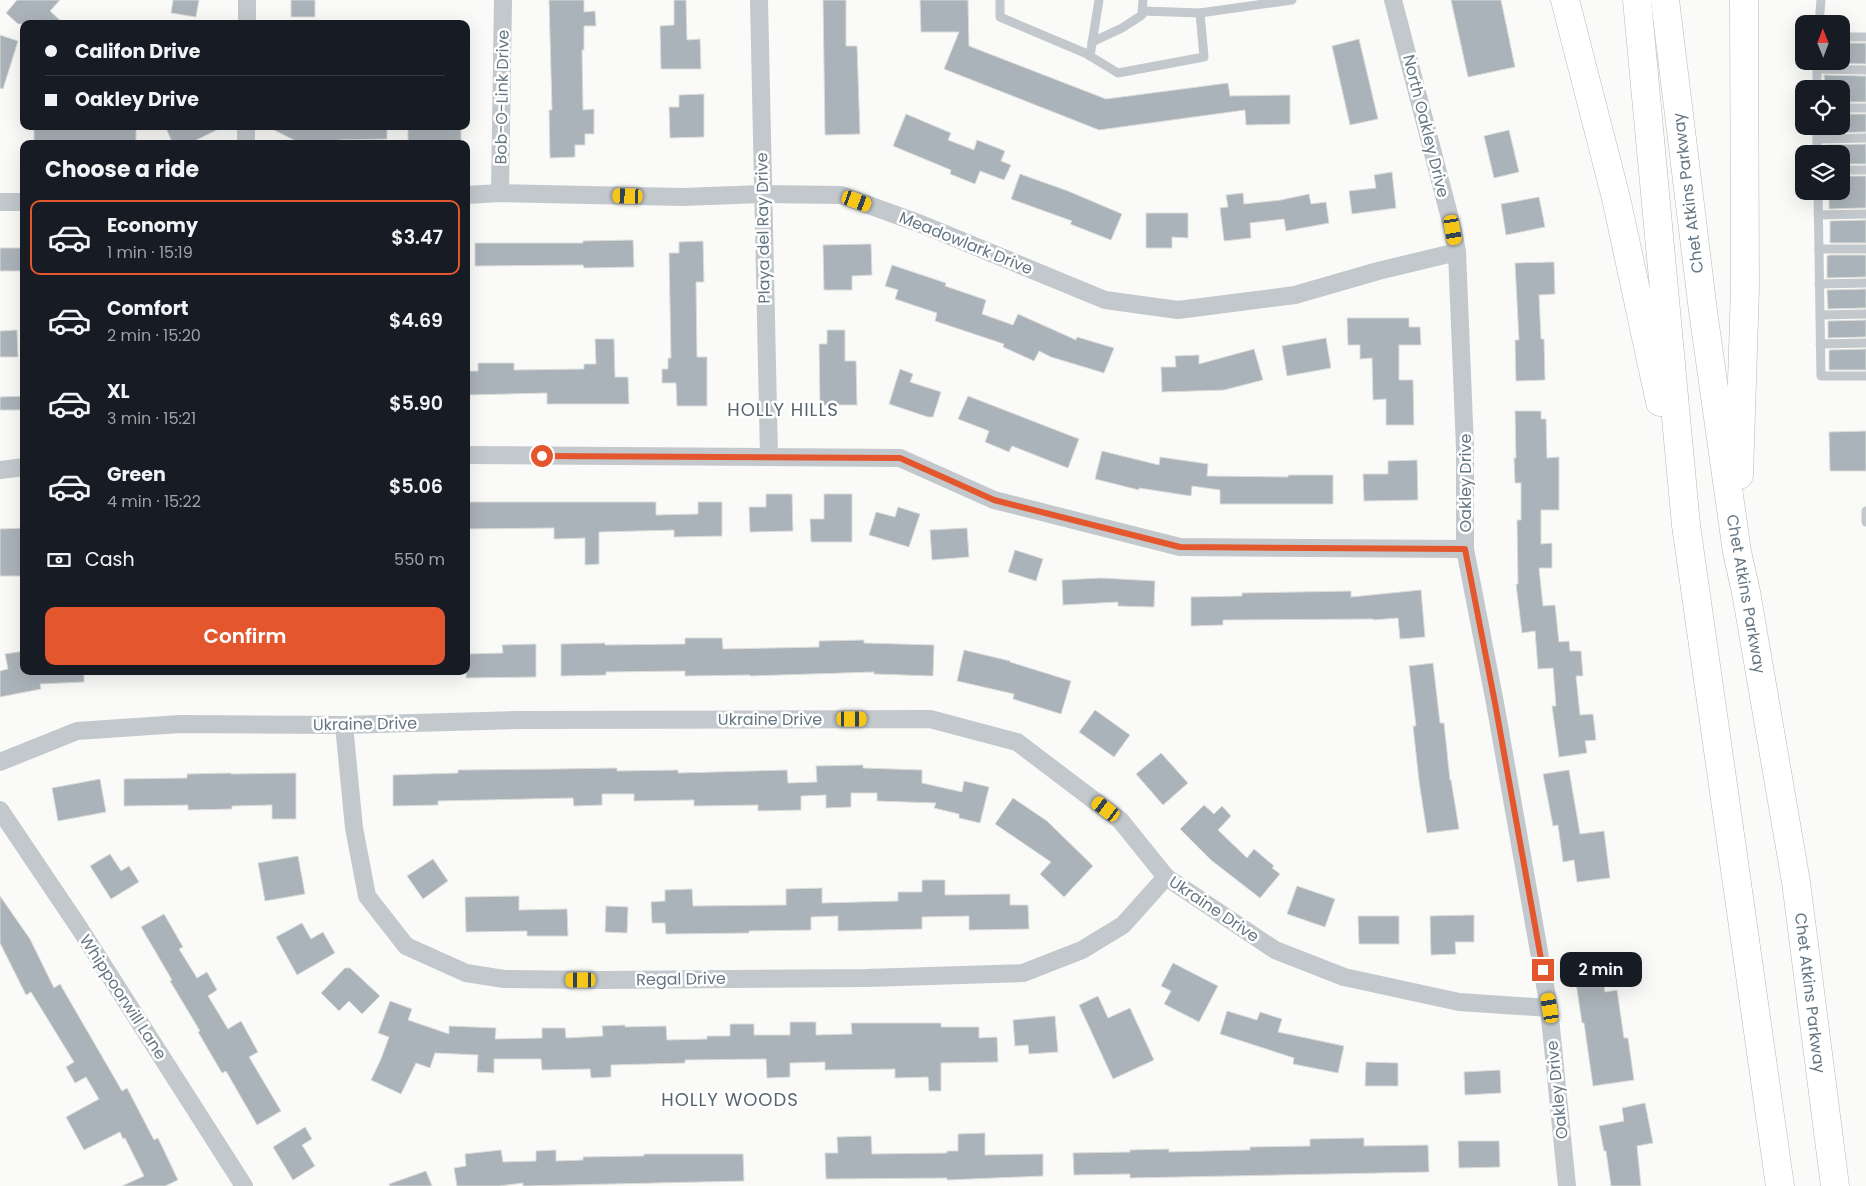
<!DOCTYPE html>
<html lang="en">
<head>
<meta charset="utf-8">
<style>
	:root { --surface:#171b24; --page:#242831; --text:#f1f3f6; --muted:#9ea1a6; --line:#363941; --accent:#e4572e }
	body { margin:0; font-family:Poppins,sans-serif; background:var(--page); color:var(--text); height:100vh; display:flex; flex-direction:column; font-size:19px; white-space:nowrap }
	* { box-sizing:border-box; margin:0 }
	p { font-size:16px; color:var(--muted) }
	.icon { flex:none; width:28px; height:28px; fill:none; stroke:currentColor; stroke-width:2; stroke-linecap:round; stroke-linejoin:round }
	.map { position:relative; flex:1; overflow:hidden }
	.drawer { position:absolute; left:20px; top:140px; width:450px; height:535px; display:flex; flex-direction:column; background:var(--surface); border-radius:10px; box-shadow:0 5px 20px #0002 }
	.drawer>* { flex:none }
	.guide { position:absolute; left:20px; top:20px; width:450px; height:110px; border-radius:10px; box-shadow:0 5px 20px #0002; display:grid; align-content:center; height:110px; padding:0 25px; background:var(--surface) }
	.needle { width:32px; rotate:359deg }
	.fabs { position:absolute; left:1795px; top:15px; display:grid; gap:10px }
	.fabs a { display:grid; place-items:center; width:55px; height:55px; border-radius:10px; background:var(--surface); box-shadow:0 5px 20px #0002; font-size:25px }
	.end { position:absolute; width:22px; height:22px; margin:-11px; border:6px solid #e4572e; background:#fff; box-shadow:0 0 0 2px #fff }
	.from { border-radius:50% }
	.bubble { position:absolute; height:35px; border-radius:10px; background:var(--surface); box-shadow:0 5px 20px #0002; font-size:16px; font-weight:600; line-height:35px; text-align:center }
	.car { position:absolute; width:15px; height:30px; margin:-15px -8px; border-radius:6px; box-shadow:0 0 4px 1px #0007; background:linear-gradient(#f5c518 24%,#345 0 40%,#f5c518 0 76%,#345 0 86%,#f5c518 0) }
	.guide b { display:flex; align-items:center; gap:18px; height:48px; font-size:19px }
	.guide b+b { border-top:1px solid var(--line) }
	.guide i { width:12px; height:12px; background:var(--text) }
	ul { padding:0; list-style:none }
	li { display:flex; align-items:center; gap:15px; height:75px; margin:0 10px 8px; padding:0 15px; border:2px solid transparent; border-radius:10px }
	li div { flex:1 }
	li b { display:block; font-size:19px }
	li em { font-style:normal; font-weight:600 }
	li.current { border-color:var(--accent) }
	li>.icon { width:45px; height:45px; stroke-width:1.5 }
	h2 { padding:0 25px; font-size:22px; line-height:60px }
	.pay { display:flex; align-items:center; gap:12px; height:55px; padding:0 25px; font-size:19px }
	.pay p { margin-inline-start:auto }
	.primary-button { display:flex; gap:10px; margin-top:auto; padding:10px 25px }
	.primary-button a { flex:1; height:58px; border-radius:10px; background:var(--accent); color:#fff; font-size:20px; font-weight:600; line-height:58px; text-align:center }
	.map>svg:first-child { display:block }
	.building { fill:#aab3b9; stroke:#dcdcda }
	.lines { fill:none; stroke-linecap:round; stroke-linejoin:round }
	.highway-casing { stroke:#b4b9bd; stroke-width:29 }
	.lane { stroke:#c3c8cc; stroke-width:9 }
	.street { stroke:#c3c8cc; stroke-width:18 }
	.highway { stroke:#fff; stroke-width:28 }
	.route { stroke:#e4572e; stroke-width:6 }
	.labels { text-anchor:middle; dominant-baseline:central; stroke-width:5; stroke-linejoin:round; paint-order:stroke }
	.street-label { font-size:16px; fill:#657683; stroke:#fff }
	.neighbourhood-label { font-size:18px; letter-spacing:1px; fill:#57646e; stroke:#fff }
</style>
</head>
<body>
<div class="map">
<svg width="1866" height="1186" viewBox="0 0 1866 1186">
	<rect width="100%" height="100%" fill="#fafaf8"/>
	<g class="building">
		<polygon points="17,0 60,0 50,11 64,24 18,24 6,13"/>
		<polygon points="173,0 199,0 196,17 171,13"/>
		<rect x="291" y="0" width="24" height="17"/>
		<polygon points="549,0 584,0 584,12 595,11 596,26 584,26 584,50 582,50 583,110 594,109 594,134 585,134 585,145 575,145 575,157 550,158 549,110 552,110"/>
		<polygon points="674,0 686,0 687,40 700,39 701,69 661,69 660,26 674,25"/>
		<polygon points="823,0 846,0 846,46 857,46 860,134 825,135"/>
		<polygon points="920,0 968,0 969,46 1106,99 1228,83 1230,96 1290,95 1290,124 1246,125 1245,110 1099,130 944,69 959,32 921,32"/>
		<polygon points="1451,0 1501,0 1515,67 1468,77"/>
		<polygon points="0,35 18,41 3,89 0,88"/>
		<polygon points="1359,39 1378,119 1350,125 1332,46"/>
		<polygon points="1841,43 1866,43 1866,64 1824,63 1824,61 1841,61"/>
		<polygon points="1824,75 1866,76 1866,102 1841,102 1841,89 1825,89"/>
		<polygon points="704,94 704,137 670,138 669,107 679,107 679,95"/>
		<polygon points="906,114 951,133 948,140 974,150 977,140 1005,151 1001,161 1011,165 1004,180 980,171 975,184 950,174 951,170 893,146"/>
		<polygon points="1841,114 1866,114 1866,132 1825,133 1825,126 1841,126"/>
		<rect x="34" y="126" width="102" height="18"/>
		<polygon points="165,126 225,126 188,144 173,144"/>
		<polygon points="266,126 387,126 387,139 339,140 337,144 302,144"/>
		<rect x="408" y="126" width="53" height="18"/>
		<polygon points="1509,130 1519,172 1494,178 1484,136"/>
		<polygon points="1866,144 1866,164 1841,164 1841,154 1825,154 1825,145"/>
		<polygon points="1392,172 1396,208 1352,214 1349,191 1376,188 1374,175"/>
		<polygon points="1020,174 1068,191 1122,214 1111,240 1070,224 1072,221 1011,199"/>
		<polygon points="1841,176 1866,176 1866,208 1829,209 1829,191 1841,191"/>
		<polygon points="1243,193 1244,204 1281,200 1309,194 1311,204 1326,202 1329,223 1286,231 1284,219 1250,223 1251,238 1224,241 1220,208 1228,207 1226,195"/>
		<polygon points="1539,197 1545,227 1506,235 1501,204"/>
		<polygon points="1146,213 1188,213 1188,238 1172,237 1172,248 1146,248"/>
		<polygon points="1866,220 1866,243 1830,243 1830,221"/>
		<polygon points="633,240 634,267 584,268 583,265 475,266 475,243 583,243 583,241"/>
		<polygon points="703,241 704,282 696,282 697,357 707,357 707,406 677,406 676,383 662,383 662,369 668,369 668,358 671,358 669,253 679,253 679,242"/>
		<polygon points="871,244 872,275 852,276 852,290 824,290 823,245"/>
		<rect x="0" y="248" width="24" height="23"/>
		<polygon points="1830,255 1866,255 1866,277 1827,278 1827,256"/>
		<polygon points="1554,262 1555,294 1539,295 1541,339 1544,339 1545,380 1516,381 1515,340 1519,340 1515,263"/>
		<polygon points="892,265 946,283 945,286 986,300 982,314 1013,325 1018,314 1076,340 1077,337 1114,348 1104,373 1051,357 1039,351 1034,361 1003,347 1004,344 935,321 937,313 895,299 898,290 885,286"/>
		<polygon points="1866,289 1866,308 1828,309 1827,290"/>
		<polygon points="1347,318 1409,318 1409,327 1420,327 1421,345 1399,345 1399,380 1413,380 1414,425 1386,425 1386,399 1373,400 1372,358 1360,359 1360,345 1348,345"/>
		<polygon points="1866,320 1866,337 1828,338 1828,321"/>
		<polygon points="17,330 18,357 0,357 0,331"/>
		<polygon points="827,330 845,330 845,361 856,361 857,405 820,405 819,344 827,344"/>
		<polygon points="1326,338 1331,368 1287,376 1282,346"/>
		<polygon points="595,339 614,339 615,377 628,377 629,404 547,404 547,393 468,395 467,371 478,371 478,363 514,363 514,370 584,369 584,364 596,364"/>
		<polygon points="1254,349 1263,380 1224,390 1162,392 1161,367 1176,367 1175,356 1199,355 1199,364"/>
		<polygon points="1866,349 1866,370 1829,370 1829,350"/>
		<polygon points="900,369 913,374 910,382 941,392 933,417 928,417 889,404"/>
		<polygon points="24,396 24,410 0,410 0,397"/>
		<polygon points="968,396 1079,439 1068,468 1012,446 1009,452 985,442 989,431 958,419"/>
		<polygon points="1515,411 1541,411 1541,419 1546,419 1547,458 1559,457 1559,510 1541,510 1541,544 1552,543 1552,568 1539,568 1543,606 1555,605 1559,642 1569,641 1570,651 1581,651 1583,676 1576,676 1580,715 1593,714 1596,740 1585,741 1587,753 1559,757 1552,706 1556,706 1553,668 1538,669 1535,631 1522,633 1516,584 1518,584 1517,520 1521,520 1521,483 1515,483 1514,458 1516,458"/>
		<polygon points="1866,431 1866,471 1830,471 1829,432"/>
		<polygon points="1102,451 1159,465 1160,457 1208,464 1207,476 1288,477 1288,475 1333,475 1333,504 1220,504 1220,490 1192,486 1191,496 1139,488 1139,490 1095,479"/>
		<polygon points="1417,460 1418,500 1364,501 1363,474 1388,474 1388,461"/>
		<polygon points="766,494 792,494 793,531 750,532 749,507 766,507"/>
		<polygon points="824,494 852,494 852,542 811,542 810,519 824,519"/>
		<polygon points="466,502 656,502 656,515 698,514 698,502 722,502 722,536 674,537 674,530 599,532 599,564 585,565 585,538 554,539 554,528 466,529"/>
		<polygon points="898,507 920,514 909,547 869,535 876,512 895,517"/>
		<polygon points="24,528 24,576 0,576 0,529"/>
		<polygon points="967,528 969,557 932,560 930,530"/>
		<polygon points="1015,550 1043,559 1036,581 1008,572"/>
		<polygon points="1101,578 1155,581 1154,607 1118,606 1118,602 1063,605 1062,580"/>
		<polygon points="1421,590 1425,637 1400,639 1398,618 1373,620 1373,619 1223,620 1223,625 1191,626 1191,597 1242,596 1242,593 1351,591 1351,597"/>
		<polygon points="685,638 722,638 723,649 819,647 819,641 864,640 864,643 934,645 933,676 874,674 874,672 750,676 750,675 685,676 685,671 606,672 606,675 561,676 561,644 605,643 605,645 685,644"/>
		<polygon points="536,644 536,677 466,678 466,654 503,653 502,645"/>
		<polygon points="964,650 1010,661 1010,662 1071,681 1061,714 1013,699 1014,694 957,681"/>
		<polygon points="24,651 24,671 84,671 84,682 40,684 41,689 0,697 0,671 8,669 5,654"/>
		<polygon points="1433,663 1440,723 1444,723 1450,780 1451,780 1459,829 1427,833 1419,781 1413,726 1416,726 1409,666"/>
		<polygon points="1095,710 1130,735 1114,757 1079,732"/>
		<polygon points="1161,753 1188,783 1163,805 1136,774"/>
		<polygon points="863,765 863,768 922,770 922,783 962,792 964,781 989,787 980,823 959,818 959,814 934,808 936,803 877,801 877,793 851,793 851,807 826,808 826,795 801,796 801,810 758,811 758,805 694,806 694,800 634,801 634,794 602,794 602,805 574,806 573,798 438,801 438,805 393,806 393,775 458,773 458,770 557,769 617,768 617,771 678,770 678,773 787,770 788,783 817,782 816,766"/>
		<polygon points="1569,770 1580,834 1604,831 1610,878 1577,882 1574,860 1563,862 1558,825 1553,826 1543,774"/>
		<polygon points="231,773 231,774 296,773 296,819 272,819 272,805 232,806 232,809 188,810 188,805 124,806 124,779 187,778 187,774"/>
		<polygon points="100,779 106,812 58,821 52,788"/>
		<polygon points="1013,798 1047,821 1093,866 1064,897 1040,874 1051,862 995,824"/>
		<polygon points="1204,805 1214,814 1222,806 1231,816 1218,830 1247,858 1254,849 1274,866 1272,868 1280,874 1260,898 1211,860 1180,829"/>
		<polygon points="110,854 121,871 129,866 139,882 111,899 90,866"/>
		<polygon points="298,856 305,894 265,901 258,863"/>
		<polygon points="433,859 448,881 423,899 407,876"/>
		<polygon points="922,880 945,880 945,895 1010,894 1010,905 1028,905 1029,929 969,930 969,916 922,917 922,929 838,931 838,916 811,917 811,930 749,931 749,933 666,934 665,923 652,923 651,902 665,901 665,890 692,889 693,906 786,905 786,889 822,888 822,903 898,901 898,892 922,892"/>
		<polygon points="1297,886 1335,899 1325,927 1287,914"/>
		<polygon points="0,896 30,939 54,988 60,984 122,1091 127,1088 154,1140 158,1138 178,1180 165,1186 122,1186 144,1176 125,1138 123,1139 120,1132 84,1150 66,1117 99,1099 86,1077 75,1083 66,1067 74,1062 31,992 26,995 0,943"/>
		<polygon points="519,896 519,910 567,909 568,936 527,936 527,931 466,932 465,897"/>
		<polygon points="606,906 628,907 627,933 605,932"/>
		<polygon points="164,914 183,947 179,949 197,978 207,972 217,990 208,996 228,1029 241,1021 258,1052 249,1057 281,1111 257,1125 226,1071 222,1073 198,1032 200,1031 170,981 172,980 141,927"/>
		<polygon points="1474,915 1474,942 1455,942 1456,954 1431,955 1430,916"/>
		<polygon points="1358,916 1399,916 1399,944 1359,944"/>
		<polygon points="302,923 311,939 323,932 335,953 297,975 276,937"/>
		<polygon points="1173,963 1218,986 1199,1022 1164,1004 1171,991 1161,986"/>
		<polygon points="345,968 350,968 380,996 362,1014 349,1001 339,1011 321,993"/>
		<polygon points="1603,979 1605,992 1617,990 1624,1038 1628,1038 1634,1080 1593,1086 1584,1023 1582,1023 1576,983"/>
		<polygon points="1098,996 1108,1018 1130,1008 1154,1060 1113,1079 1079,1005"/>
		<polygon points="390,1001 412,1009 408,1020 449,1034 449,1026 496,1028 495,1039 542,1038 542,1028 565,1028 566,1038 603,1036 602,1026 625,1025 625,1027 666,1026 667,1040 707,1039 707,1036 730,1036 730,1024 754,1024 754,1035 790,1035 790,1022 816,1022 816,1035 852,1034 851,1023 941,1023 941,1027 979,1027 979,1038 997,1037 998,1062 941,1063 941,1091 929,1091 928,1077 895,1078 895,1069 825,1070 825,1062 790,1063 790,1077 767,1078 766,1059 685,1060 685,1063 611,1065 611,1077 591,1078 590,1069 542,1070 541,1059 494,1059 494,1073 477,1072 478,1055 435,1053 430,1068 416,1063 401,1094 371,1080 381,1059 389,1037 378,1033"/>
		<polygon points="1227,1011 1257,1020 1260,1012 1282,1019 1278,1032 1344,1046 1338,1073 1293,1064 1294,1058 1220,1034"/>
		<polygon points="1055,1016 1058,1052 1029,1054 1028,1045 1015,1046 1013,1020"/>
		<polygon points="1366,1062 1398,1063 1398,1086 1365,1086"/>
		<polygon points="1500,1070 1501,1093 1465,1095 1464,1072"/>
		<polygon points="1645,1103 1653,1143 1637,1146 1641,1186 1611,1186 1606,1151 1604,1151 1599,1126 1624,1121 1622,1108"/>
		<polygon points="305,1127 312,1139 302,1145 315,1166 293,1180 273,1147"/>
		<polygon points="985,1133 985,1155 1043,1154 1043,1176 947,1180 947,1178 826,1179 825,1153 838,1153 837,1137 871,1136 872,1154 947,1153 947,1151 958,1151 958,1134"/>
		<polygon points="1364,1138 1364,1146 1428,1145 1429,1172 1130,1178 1130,1174 1074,1175 1073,1153 1130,1152 1130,1150 1169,1149 1169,1152 1250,1150 1250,1147 1310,1146 1310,1139"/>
		<polygon points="1458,1141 1499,1141 1500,1167 1459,1168"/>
		<polygon points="501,1150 503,1162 536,1161 536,1151 556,1150 556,1161 583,1160 583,1157 644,1156 644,1154 743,1154 744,1181 523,1186 523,1183 499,1186 457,1186 454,1168 466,1166 465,1154"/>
		<polygon points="426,1171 432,1186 390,1186 389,1184"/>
	</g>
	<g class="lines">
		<g class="highway-casing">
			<g id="highway">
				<polyline points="1565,0 1616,198 1660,402"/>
				<polyline points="1637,0 1686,525 1780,1186"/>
				<polyline points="1665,0 1703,311 1737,552 1746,592 1796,882 1835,1186"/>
				<polyline points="1739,475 1745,288 1744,0"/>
			</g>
		</g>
		<g class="lane">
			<polyline points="1000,0 1000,17 1085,53 1118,73 1204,57 1200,13 1292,0"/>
			<polyline points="1143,11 1200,13"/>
			<polyline points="1819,24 1821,0"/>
			<polyline points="1841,37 1866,37"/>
			<polyline points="1092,42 1122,28 1142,15 1143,0"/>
			<polyline points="1090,56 1099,0"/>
			<polyline points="1817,69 1866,70"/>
			<polyline points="1817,89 1817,61"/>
			<polyline points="1841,108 1866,108"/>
			<polyline points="1817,126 1817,154"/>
			<polyline points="1817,139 1866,138"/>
			<polyline points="1841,170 1866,170"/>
			<polyline points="1818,191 1821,376 1866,376"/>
			<polyline points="1818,215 1866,214"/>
			<polyline points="1819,249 1866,249"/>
			<polyline points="1819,284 1866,283"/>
			<polyline points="1820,315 1866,314"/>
			<polyline points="1820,344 1866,343"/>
			<polyline points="1866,511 1866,522"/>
		</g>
		<g class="street">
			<polyline points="759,0 769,456"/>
			<polyline points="1393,0 1453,230 1457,252 1465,448 1465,549 1495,703 1549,1008 1567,1186"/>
			<polyline points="247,24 247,0"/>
			<polyline points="246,126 246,144"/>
			<polyline points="500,193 503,0"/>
			<polyline points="466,195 500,193 682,197 762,194 841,195 921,224 1105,300 1178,310 1295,295 1378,271 1457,252"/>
			<polyline points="0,202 24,202"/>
			<polyline points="466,455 900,458 994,500 1180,547 1465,549"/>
			<polyline points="0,470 24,467"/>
			<polyline points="344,725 354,828 367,896 406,946 466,973 504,979 601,980 866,978 1023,973 1082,950 1123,925 1166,877"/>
			<polyline points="0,762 77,731 180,724 344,725 520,720 930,719 1017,742 1120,820 1166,877 1275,950 1344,977 1459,1002 1549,1008"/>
			<polyline points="0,810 80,929 244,1186"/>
		</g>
		<use href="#highway" class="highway"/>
	</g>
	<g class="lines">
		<polyline class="route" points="542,456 900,458 994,500 1180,547 1465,549 1495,703 1543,970"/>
	</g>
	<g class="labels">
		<g class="street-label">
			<text transform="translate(502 97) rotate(-89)">Bob-O-Link Drive</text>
			<text transform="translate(1426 126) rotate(76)">North Oakley Drive</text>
			<text transform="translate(1688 193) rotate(-97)">Chet Atkins Parkway</text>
			<text transform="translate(763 228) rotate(-91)">Playa del Ray Drive</text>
			<text transform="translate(966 243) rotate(22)">Meadowlark Drive</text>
			<text transform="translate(1465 483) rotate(-90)">Oakley Drive</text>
			<text transform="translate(1746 594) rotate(80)">Chet Atkins Parkway</text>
			<text x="770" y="719">Ukraine Drive</text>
			<text transform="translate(365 724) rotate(-1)">Ukraine Drive</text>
			<text transform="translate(1214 909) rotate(34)">Ukraine Drive</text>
			<text transform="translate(681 979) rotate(-1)">Regal Drive</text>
			<text transform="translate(1810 993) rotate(83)">Chet Atkins Parkway</text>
			<text transform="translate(123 997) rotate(57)">Whippoorwill Lane</text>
			<text transform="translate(1557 1090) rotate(-96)">Oakley Drive</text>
		</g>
		<g class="neighbourhood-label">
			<text x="783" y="409">HOLLY HILLS</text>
			<text x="730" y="1099">HOLLY WOODS</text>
		</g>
	</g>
</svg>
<div class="fabs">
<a><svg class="needle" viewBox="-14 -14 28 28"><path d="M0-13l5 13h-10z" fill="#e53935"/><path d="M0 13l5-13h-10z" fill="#9ea1a6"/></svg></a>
<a><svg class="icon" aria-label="locate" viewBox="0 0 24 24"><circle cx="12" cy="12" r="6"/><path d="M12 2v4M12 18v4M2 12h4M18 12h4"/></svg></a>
<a><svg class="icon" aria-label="layers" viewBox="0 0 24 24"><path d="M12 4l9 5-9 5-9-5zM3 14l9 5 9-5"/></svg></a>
</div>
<i class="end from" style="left:542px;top:456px"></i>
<i class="end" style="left:1543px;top:970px"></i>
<div class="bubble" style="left:1560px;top:952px;width:82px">2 min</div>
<i class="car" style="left:628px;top:196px;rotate:272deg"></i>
<i class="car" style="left:857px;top:201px;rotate:110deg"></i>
<i class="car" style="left:1453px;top:230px;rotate:170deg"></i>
<i class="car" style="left:852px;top:719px;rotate:90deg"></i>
<i class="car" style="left:1106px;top:809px;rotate:307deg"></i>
<i class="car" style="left:581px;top:980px;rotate:270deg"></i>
<i class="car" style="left:1550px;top:1008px;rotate:350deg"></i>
<div class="guide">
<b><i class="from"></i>Califon Drive</b>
<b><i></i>Oakley Drive</b>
</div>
<section class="drawer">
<h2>Choose a ride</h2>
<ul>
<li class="current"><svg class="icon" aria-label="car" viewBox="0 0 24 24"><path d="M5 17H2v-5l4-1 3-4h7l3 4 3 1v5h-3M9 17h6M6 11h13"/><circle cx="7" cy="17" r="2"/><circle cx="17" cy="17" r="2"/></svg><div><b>Economy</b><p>1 min · 15:19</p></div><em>$3.47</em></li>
<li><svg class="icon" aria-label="car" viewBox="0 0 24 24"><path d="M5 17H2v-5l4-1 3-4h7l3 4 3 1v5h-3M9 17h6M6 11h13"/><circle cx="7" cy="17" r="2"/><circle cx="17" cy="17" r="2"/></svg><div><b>Comfort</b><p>2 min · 15:20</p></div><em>$4.69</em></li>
<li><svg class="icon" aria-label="car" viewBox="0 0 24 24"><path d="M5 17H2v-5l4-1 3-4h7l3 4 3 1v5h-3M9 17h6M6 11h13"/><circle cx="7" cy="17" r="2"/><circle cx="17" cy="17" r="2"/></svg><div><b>XL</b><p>3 min · 15:21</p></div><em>$5.90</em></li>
<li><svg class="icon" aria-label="car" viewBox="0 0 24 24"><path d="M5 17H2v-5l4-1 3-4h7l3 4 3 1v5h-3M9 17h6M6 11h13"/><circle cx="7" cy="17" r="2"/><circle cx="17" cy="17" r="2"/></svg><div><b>Green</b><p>4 min · 15:22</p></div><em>$5.06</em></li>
</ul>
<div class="pay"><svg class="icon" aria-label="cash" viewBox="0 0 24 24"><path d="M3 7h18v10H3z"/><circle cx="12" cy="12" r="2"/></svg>Cash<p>550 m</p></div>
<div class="primary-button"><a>Confirm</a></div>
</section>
</div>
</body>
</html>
